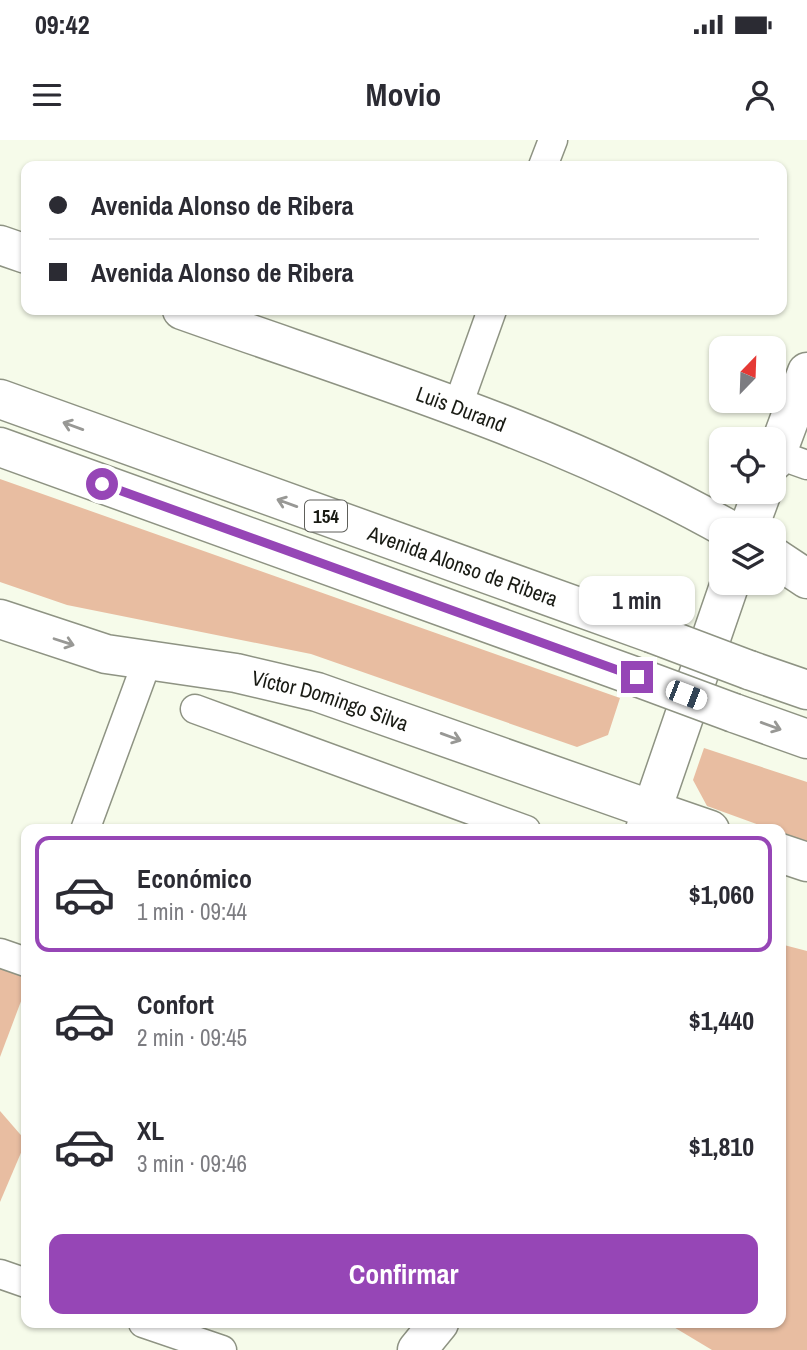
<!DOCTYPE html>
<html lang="es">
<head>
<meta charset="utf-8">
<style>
	:root { --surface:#fff; --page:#f2f2f3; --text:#2b2b33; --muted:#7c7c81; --line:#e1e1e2; --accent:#9646b6 }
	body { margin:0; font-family:"Archivo Narrow",sans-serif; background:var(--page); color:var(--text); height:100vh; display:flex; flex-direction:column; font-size:26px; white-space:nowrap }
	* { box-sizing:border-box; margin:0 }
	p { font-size:23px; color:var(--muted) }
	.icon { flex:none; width:38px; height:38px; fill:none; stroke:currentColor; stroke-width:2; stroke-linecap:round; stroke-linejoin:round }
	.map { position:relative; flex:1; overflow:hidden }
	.sheet { position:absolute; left:21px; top:684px; width:765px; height:504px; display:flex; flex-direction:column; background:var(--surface); border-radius:14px; box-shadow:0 2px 5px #0004 }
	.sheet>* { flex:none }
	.guide { position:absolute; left:21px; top:21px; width:766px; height:154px; border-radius:14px; box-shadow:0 2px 5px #0004; display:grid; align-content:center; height:154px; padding:0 28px; background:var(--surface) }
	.needle { width:46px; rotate:23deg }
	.controls { position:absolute; left:709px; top:196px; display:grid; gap:14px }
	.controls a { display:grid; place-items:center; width:77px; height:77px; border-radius:14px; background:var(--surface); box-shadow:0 2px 5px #0004; font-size:35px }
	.end { position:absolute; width:32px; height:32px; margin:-16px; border:9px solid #9646b6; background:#fff; box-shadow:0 0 0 4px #fff }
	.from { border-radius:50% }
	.bubble { position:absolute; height:49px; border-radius:14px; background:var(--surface); box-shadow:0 2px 5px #0004; font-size:23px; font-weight:700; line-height:49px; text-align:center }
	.car { position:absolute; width:21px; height:42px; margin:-21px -10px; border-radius:9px; box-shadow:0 0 5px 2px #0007; background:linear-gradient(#fff 24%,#345 0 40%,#fff 0 76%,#345 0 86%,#fff 0) }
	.guide b { display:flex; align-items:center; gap:24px; height:66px; font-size:26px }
	.guide b+b { border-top:2px solid var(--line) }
	.guide i { width:18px; height:18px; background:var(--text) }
	ul { padding:12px 0 0; list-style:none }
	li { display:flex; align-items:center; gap:21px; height:116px; margin:0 14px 10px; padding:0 14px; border:4px solid transparent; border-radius:14px }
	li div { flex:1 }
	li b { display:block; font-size:26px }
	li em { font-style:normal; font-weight:700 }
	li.on { border-color:var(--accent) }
	li>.icon { width:63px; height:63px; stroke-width:1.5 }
	.action { display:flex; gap:14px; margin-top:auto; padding:14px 28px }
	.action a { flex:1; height:80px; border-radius:14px; background:var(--accent); color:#fff; font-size:28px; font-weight:700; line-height:80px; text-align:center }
	.status { display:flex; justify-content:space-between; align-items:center; height:49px; padding:0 35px; background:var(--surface); direction:ltr }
	.status svg { height:19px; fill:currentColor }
	header { display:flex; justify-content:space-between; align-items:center; height:91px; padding:0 28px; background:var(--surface); font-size:32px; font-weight:700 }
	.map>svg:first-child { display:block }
	.green { fill:#e8bda1 }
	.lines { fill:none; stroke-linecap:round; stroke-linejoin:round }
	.street-casing { stroke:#8e9383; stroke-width:31 }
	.secondary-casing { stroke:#8e9383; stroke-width:41 }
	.highway-casing { stroke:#8e9383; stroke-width:41 }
	.street { stroke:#fff; stroke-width:28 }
	.secondary { stroke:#fff; stroke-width:38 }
	.highway { stroke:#fff; stroke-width:38 }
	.highway-bridge-casing { stroke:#8e9383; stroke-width:41; stroke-linecap:butt }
	.highway-bridge { stroke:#fff; stroke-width:38 }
	.oneway { stroke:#989895 }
	.route { stroke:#9646b6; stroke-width:9 }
	.labels { text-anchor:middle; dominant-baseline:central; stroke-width:5; stroke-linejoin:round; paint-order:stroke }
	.shield { fill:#fff; stroke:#5e5f5a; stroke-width:2 }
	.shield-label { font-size:19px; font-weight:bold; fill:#191b14 }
	.street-label { font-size:21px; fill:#191b14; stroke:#fff }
</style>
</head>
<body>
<div class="status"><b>09:42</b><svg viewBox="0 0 49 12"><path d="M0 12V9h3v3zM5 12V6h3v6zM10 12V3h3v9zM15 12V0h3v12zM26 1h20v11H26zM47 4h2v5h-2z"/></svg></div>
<header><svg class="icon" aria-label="menu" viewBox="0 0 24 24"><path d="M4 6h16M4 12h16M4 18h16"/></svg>Movio<svg class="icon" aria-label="person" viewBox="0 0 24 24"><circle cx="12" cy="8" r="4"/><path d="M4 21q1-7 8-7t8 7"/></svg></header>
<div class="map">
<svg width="807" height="1210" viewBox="0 0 807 1210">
	<rect width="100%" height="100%" fill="#f6fbea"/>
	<g class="green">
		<polygon points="0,339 620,558 608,595 577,607 311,514 67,465 0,442"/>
		<polygon points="704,608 807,642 807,703 781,693 780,690 770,689 707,666 693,640"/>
		<polygon points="784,805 807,811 807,1210 712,1210 667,1183 780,1183 780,814"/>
		<polygon points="0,825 26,835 26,848 0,917"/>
		<polygon points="0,971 26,1001 0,1062"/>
	</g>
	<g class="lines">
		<g class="street-casing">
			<g id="street">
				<polyline points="543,26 553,0"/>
				<polyline points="457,268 492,170"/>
				<polyline points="776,314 807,325"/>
				<polyline points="195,569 526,690"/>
				<polyline points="85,690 148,519"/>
				<polyline points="0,813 26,822"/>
				<polyline points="0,1134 26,1143"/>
				<polyline points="143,1183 222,1210"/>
			</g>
		</g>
		<g class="secondary-casing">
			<g id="secondary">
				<polyline points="0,105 26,114"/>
				<path id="s1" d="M182,170C367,236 559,293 730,390"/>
				<polyline points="774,321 807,232"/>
				<polyline points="748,390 762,352"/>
				<path id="s2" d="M0,479L106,514L236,533L317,552L652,670"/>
				<polyline points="645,690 730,443"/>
				<polyline points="417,1210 439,1183"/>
			</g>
		</g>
		<g class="highway-casing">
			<g id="highway">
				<path id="s3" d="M0,259L651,493"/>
				<polyline points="0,307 637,537"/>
				<polyline points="774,417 807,439"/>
				<polyline points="749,530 807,550"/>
				<polyline points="734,573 807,599"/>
				<polyline points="652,670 710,690"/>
				<polyline points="780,713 807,722"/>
			</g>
		</g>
		<use href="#street" class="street"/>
		<use href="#secondary" class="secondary"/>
		<use href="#highway" class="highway"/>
		<g class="highway-bridge-casing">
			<g id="highway-bridge">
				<polyline points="651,493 749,530"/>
				<polyline points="637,537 734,573"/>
			</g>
		</g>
		<use href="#highway-bridge" class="highway-bridge"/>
	</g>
	<defs><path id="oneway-shaft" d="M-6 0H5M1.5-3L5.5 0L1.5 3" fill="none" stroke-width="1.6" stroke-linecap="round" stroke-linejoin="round" transform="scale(1.75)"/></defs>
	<g class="oneway">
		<use href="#oneway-shaft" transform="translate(73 286) rotate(-160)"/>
		<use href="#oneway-shaft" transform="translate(287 363) rotate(-160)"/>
		<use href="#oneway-shaft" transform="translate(64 502) rotate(18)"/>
		<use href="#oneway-shaft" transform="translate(771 586) rotate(20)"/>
		<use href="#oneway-shaft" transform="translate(451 597) rotate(20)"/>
	</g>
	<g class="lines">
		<polyline class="route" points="102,344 637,537"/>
	</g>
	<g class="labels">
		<rect class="shield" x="305" y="360.5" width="42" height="31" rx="5"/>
		<g class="shield-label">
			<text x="326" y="376">154</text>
		</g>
		<g class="street-label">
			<text stroke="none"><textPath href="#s1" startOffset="296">Luis Durand</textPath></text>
			<text stroke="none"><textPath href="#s3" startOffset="492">Avenida Alonso de Ribera</textPath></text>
			<text stroke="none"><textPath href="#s2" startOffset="341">Víctor Domingo Silva</textPath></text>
		</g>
	</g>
</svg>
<div class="controls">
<a><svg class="needle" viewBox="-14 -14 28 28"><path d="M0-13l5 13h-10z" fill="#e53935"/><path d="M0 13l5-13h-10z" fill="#7c7c81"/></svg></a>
<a><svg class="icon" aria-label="locate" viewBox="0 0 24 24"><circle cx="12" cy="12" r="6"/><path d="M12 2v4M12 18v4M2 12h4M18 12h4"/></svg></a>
<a><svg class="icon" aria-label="layers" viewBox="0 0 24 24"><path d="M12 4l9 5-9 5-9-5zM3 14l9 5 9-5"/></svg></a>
</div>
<i class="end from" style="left:102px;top:344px"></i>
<i class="end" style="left:637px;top:537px"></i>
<div class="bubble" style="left:579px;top:436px;width:116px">1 min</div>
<i class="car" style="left:686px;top:555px;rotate:111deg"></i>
<div class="guide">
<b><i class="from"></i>Avenida Alonso de Ribera</b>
<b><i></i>Avenida Alonso de Ribera</b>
</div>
<section class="sheet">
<ul>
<li class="on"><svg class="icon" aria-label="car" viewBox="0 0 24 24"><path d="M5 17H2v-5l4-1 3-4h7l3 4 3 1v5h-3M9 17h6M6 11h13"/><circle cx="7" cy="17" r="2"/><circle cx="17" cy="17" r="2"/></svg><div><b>Económico</b><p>1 min · 09:44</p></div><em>$1,060</em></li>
<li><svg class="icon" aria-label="car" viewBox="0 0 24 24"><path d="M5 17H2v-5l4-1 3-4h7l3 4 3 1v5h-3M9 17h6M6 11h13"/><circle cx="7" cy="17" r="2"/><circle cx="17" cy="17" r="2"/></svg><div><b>Confort</b><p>2 min · 09:45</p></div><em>$1,440</em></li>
<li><svg class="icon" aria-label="car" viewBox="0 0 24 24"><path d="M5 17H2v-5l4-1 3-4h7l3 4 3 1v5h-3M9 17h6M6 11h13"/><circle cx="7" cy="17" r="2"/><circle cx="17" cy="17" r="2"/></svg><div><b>XL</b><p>3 min · 09:46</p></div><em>$1,810</em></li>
</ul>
<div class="action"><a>Confirmar</a></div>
</section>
</div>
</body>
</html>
